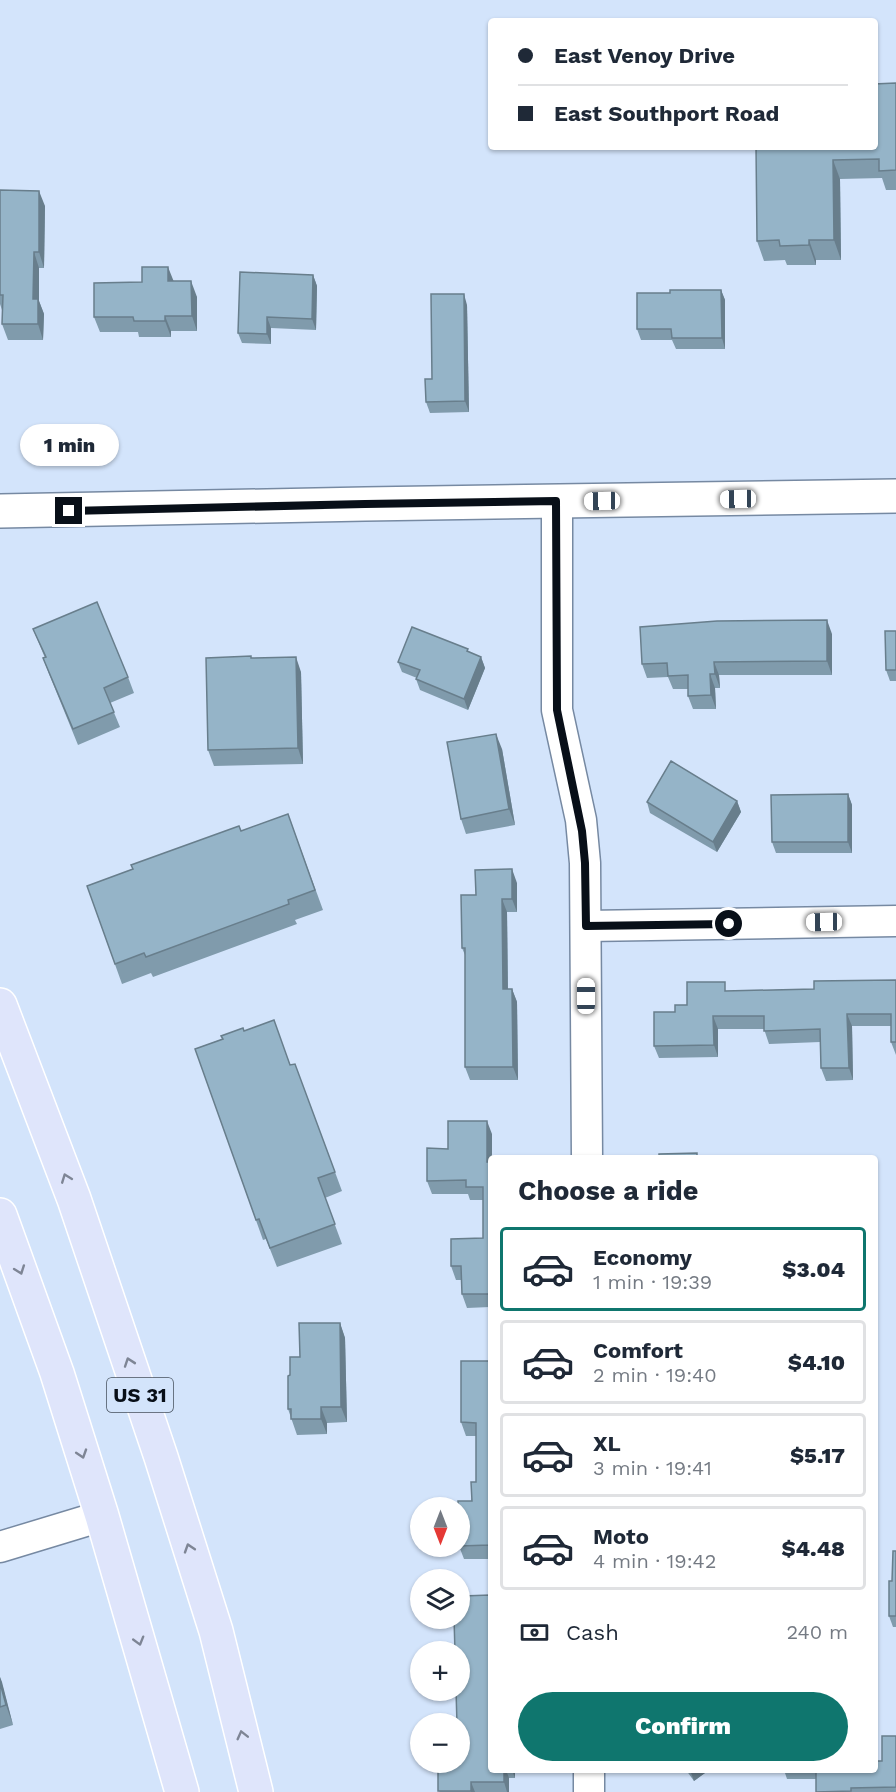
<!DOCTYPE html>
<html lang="en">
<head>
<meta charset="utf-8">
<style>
	:root { --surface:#fff; --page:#f6f6f7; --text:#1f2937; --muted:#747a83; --line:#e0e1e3; --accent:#0f766e }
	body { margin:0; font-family:"Work Sans",sans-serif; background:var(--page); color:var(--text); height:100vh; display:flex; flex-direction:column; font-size:22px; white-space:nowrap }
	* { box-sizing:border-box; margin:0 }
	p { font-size:20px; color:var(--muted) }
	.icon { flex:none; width:33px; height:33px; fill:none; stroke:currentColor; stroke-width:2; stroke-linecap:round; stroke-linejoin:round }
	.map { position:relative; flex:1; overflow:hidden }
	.panel { position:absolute; left:488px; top:1155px; width:390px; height:618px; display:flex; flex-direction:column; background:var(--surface); border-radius:6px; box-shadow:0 2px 4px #0004 }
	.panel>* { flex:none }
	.top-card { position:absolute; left:488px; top:18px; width:390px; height:132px; border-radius:6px; box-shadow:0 2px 4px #0004; display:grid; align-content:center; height:132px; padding:0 30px; background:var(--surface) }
	.needle { width:39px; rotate:180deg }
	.controls { position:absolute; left:410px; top:1497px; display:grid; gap:12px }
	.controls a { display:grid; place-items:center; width:60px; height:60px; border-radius:50%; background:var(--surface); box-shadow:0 2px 4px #0004; font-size:30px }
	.end { position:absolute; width:27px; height:27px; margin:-14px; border:8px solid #080f18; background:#fff; box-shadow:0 0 0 3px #fff }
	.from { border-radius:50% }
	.bubble { position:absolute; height:42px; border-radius:21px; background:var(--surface); box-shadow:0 2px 4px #0004; font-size:20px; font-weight:800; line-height:42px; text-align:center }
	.car { position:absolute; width:18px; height:36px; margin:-18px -9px; border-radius:8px; box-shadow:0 0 4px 2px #0007; background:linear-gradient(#fff 24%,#345 0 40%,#fff 0 76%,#345 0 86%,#fff 0) }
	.top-card b { display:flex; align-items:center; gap:21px; height:57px; font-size:22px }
	.top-card b+b { border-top:2px solid var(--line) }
	.top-card i { width:15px; height:15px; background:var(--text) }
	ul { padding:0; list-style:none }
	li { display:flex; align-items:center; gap:18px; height:84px; margin:0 12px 9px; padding:0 18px; border:3px solid var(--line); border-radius:6px }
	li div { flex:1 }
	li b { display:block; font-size:22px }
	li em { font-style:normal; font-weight:800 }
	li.current { border-color:var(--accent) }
	li>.icon { width:54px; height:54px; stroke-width:1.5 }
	h2 { padding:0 30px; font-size:27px; line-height:72px }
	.pay { display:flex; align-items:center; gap:15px; height:66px; padding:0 30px; font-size:22px }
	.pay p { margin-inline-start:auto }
	.button { display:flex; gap:12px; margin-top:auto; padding:12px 30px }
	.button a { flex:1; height:69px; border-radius:36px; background:var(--accent); color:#fff; font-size:24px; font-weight:800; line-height:69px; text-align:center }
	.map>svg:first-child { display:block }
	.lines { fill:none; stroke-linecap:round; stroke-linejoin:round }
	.minor-casing { stroke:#7689a2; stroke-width:33 }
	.secondary-casing { stroke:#7689a2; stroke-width:36 }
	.primary-casing { stroke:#fff; stroke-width:36 }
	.minor { stroke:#fff; stroke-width:30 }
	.secondary { stroke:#fff; stroke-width:33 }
	.primary { stroke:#dfe5fb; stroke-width:33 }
	.wall { fill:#809bac }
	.shaded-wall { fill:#687e8c }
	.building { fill:#95b4c8; stroke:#687e8c; stroke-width:1.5 }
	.oneway { stroke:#7e8595 }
	.route { stroke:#080f18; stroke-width:8 }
	.labels { text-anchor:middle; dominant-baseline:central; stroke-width:4.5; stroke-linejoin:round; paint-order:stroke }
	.shield { fill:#d3e4fb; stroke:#454f5c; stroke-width:1.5 }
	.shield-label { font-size:20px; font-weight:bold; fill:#080f18 }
</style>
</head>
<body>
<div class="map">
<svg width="896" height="1792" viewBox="0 0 896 1792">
	<rect width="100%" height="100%" fill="#d3e4fb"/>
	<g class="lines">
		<g class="minor-casing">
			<g id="minor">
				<polyline points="557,501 557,710 581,820 585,863 587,1158"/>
				<polyline points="586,926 896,921"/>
				<polyline points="0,1547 102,1516"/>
				<polyline points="589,1770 589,1792"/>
			</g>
		</g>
		<g class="secondary-casing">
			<polyline id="secondary" points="0,511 365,504 896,496"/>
		</g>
		<g class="primary-casing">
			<g id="primary">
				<polyline points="0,1005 74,1199 161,1457 216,1631 256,1792"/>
				<polyline points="0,1215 57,1373 102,1516 182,1792"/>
			</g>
		</g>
		<use href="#minor" class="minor"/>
		<use href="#secondary" class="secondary"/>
		<use href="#primary" class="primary"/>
	</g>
	<g class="wall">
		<polygon points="896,83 896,190 886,190 882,178 840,179 841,260 816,260 816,265 787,265 785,260 764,261 757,241"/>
		<polygon points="0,190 45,206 44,268 39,268 39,301 44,314 43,340 8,340 2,324 2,310 0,304"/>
		<polygon points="313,275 317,286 316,330 271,328 271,344 242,343 238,333"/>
		<polygon points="174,281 197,297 197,331 171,331 171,337 139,337 138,332 100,332 94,317"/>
		<polygon points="721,290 725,300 725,349 676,349 672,340 641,340 637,329 670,293"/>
		<polygon points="467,305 469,412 430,413 426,402 432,379"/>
		<polygon points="33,629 128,677 134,693 110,703 120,727 78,745 49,674 43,658 45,658"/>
		<polygon points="896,631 896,681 890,681 886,670"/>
		<polygon points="832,634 832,675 719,675 720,688 715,688 716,709 693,709 688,696 688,689 673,689 668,677 647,678 642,664"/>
		<polygon points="469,652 481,657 485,668 468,710 420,690 416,679 417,678 402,672 398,662"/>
		<polygon points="251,658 301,672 303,764 214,766 208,750"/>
		<polygon points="502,749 515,825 466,834 461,819"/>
		<polygon points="848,794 852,805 852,853 776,853 772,842"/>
		<polygon points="737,801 741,812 717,852 650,813 647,802"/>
		<polygon points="288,814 323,910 295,920 297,924 153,977 151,973 122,984 87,886"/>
		<polygon points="517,883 517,912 507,912 508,989 512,989 517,1002 518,1080 470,1080 465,1067 465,955 462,948 476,895"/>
		<polygon points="896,980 896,1055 891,1042 891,1026 852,1026 853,1080 826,1081 821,1068 820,1042 769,1044 764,1029 718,1029 718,1057 659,1058 654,1046 675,1012 728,991 814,989"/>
		<polygon points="244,1031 290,1065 295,1064 342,1191 325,1198 342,1244 277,1267 266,1239 263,1240 195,1049"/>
		<polygon points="492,1134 492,1158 490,1158 490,1307 467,1308 462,1294 462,1280 456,1280 451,1266 483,1238 483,1200 470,1200 468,1194 432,1194 427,1181 448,1149"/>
		<polygon points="340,1323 345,1338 347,1422 327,1423 327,1434 297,1435 288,1409 290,1375 300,1357"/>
		<polygon points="490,1361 490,1559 464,1559 459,1546 476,1482 476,1436 466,1436 461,1422"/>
		<polygon points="896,1551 896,1627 893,1627 889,1616"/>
		<polygon points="0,1677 13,1725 0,1729"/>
		<polygon points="896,1736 896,1792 816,1792 816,1779 787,1779 784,1770 874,1770 882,1761"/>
		<polygon points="490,1770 515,1770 515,1778 509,1778 509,1792 438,1792"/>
		<polygon points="686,1770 709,1770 694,1781"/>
	</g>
	<g class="shaded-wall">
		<polygon points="833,160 840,179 841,260 834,240"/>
		<polygon points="39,191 45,206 44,268 39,252"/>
		<polygon points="809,240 816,260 816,265 809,245"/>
		<polygon points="34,252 39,268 39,301 44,314 43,340 38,324 33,299"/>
		<polygon points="168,267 174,282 168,281"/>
		<polygon points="313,275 317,286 316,330 312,319"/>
		<polygon points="191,281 197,297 197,331 192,316"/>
		<polygon points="721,290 725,300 725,349 722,338"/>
		<polygon points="464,294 467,305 469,412 465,401"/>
		<polygon points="165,316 171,331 171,337 165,321"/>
		<polygon points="267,317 271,328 271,344 267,334"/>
		<polygon points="827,620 832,634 832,675 827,661"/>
		<polygon points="296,657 301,672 303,764 298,748"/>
		<polygon points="481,657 485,668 468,710 464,699"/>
		<polygon points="714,662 719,675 720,688 715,674"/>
		<polygon points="710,674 715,688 716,709 711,695"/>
		<polygon points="496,734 502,749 515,825 509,809"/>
		<polygon points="848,794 852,805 852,853 848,842"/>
		<polygon points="737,801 741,812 717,852 713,842"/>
		<polygon points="512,869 517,883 517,912 512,899"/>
		<polygon points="502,899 507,912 508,1002 503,989"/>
		<polygon points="512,989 517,1002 518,1080 513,1067"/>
		<polygon points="847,1014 852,1026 853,1080 849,1068"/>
		<polygon points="713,1016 718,1029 718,1057 714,1045"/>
		<polygon points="487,1121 492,1134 492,1158 490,1158 490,1171 487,1162"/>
		<polygon points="340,1323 345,1338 347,1422 341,1407"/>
		<polygon points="321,1407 327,1423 327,1434 321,1419"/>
		<polygon points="0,1677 2,1682 13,1725 6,1705 0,1683"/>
		<polygon points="504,1770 506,1770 509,1778 509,1792 507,1792 504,1782"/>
		<polygon points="512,1770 515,1770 515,1778"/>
		<polygon points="690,1770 709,1770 694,1781"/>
		<polygon points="471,1782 475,1792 471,1792"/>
	</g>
	<g class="building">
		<polygon points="896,83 896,170 879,171 879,159 833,160 834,240 809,240 809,245 780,246 779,240 757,241 756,147 874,147 874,84"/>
		<polygon points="0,190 39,191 39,252 34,252 33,299 38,299 38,324 2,324 3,295 0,295"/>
		<polygon points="142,267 168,267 168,281 191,281 192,316 165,316 165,321 134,321 133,317 94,317 94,283 142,282"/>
		<polygon points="240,272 313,275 312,319 267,317 267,334 238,333"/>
		<polygon points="670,290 721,290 722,338 672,338 671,329 637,329 637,293 670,293"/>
		<polygon points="431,294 464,294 465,401 426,402 425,379 432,379"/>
		<polygon points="97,602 128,677 104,688 114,712 73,729 43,658 46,657 33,629"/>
		<polygon points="827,620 827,661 714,662 715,674 710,674 711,695 688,696 688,675 668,676 667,663 642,664 640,627 717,621"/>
		<polygon points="412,627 468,649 467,651 481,657 464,699 416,679 420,670 398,662"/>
		<polygon points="885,631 896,631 896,670 886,670"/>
		<polygon points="251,656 251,658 296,657 298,748 208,750 206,658"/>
		<polygon points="496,734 509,809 461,819 447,742"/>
		<polygon points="671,761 737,801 713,842 647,802"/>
		<polygon points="848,794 848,842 772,842 771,795"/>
		<polygon points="288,814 315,890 288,900 289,904 146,957 144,953 115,964 87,886 133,869 131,865 239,826 241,831"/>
		<polygon points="512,869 512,899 502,899 503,989 512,989 513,1067 465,1067 465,948 462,948 461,895 476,895 475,870"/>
		<polygon points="896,980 896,1042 891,1042 891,1014 847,1014 849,1068 821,1068 820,1029 764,1031 764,1016 713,1016 714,1045 654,1046 654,1012 675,1012 675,1005 687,1005 687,982 725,982 725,991 814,989 814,981"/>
		<polygon points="274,1020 290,1065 295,1064 335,1172 318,1178 335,1224 270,1248 259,1219 256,1220 195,1049 223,1039 221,1036 243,1028 244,1031"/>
		<polygon points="448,1121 487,1121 487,1162 490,1162 490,1294 462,1294 461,1266 451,1266 451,1239 483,1238 483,1187 466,1187 466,1180 427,1181 427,1148 448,1149"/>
		<polygon points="697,1153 697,1158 659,1158 659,1154"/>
		<polygon points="299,1323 340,1323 341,1407 321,1407 321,1419 291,1419 291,1409 288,1409 288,1376 290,1375 290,1357 300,1357"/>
		<polygon points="461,1361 490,1361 490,1545 459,1546 458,1501 472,1501 471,1482 476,1482 476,1423 461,1422"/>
		<polygon points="893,1551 896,1551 896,1616 889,1616 889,1581 892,1581"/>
		<polygon points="490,1595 490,1770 504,1770 504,1782 471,1782 471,1791 438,1791 438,1764 458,1764 458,1762 459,1762 459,1724 457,1724 456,1690 459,1690 459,1652 455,1652 454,1618 459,1618 459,1604 463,1604 463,1596"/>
		<polygon points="0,1683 6,1705 0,1707"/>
		<polygon points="882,1736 896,1736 896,1787 851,1788 851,1791 816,1792 816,1770 874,1770 874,1761 882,1761"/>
	</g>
	<defs><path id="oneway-chevron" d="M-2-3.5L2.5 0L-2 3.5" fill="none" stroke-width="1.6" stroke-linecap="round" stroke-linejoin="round" transform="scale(1.5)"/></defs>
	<g class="oneway">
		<use href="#oneway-chevron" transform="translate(66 1178) rotate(-111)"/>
		<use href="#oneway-chevron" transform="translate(20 1270) rotate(70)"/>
		<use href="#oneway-chevron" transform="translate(129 1362) rotate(-109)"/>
		<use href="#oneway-chevron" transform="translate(82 1454) rotate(72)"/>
		<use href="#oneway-chevron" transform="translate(189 1548) rotate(-108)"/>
		<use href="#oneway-chevron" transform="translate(139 1641) rotate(74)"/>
		<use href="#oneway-chevron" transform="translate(242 1735) rotate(-104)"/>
	</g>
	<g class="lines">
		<polyline class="route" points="69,511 365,504 556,501 557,710 582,831 585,863 586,926 729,924"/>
	</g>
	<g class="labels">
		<rect class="shield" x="107" y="1378" width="66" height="34" rx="4.5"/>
		<g class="shield-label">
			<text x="140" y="1395">US 31</text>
		</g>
	</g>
</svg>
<div class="controls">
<a><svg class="needle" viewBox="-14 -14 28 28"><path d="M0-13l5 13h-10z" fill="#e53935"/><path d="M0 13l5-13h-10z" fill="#747a83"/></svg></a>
<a><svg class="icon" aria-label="layers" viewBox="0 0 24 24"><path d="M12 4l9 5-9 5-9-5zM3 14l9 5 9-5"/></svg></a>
<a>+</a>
<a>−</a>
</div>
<i class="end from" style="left:729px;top:924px"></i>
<i class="end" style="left:69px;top:511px"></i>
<div class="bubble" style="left:20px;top:424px;width:99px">1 min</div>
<i class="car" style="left:738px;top:499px;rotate:269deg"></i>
<i class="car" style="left:602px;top:501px;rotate:269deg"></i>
<i class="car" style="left:824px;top:922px;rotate:269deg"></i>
<i class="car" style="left:586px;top:996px;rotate:0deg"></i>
<div class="top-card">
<b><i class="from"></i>East Venoy Drive</b>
<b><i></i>East Southport Road</b>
</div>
<section class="panel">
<h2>Choose a ride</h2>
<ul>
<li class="current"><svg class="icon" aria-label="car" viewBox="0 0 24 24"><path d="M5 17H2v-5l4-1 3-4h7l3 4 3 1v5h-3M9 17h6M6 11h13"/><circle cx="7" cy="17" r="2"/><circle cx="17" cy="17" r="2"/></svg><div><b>Economy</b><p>1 min · 19:39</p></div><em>$3.04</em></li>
<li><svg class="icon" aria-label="car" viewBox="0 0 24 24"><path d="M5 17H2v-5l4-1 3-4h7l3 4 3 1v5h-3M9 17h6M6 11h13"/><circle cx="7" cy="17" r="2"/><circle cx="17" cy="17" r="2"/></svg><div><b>Comfort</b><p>2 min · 19:40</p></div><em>$4.10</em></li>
<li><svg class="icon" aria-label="car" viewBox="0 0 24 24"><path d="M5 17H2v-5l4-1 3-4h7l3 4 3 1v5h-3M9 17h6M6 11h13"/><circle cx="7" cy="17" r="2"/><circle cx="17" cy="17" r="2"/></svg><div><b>XL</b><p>3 min · 19:41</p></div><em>$5.17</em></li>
<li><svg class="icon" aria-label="car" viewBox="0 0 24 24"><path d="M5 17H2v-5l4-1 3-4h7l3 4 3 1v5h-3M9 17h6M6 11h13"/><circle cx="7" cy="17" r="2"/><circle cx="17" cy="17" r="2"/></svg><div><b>Moto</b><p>4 min · 19:42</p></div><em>$4.48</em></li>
</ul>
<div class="pay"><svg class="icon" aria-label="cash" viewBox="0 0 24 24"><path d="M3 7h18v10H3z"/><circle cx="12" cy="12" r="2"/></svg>Cash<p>240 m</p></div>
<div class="button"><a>Confirm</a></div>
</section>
</div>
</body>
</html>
